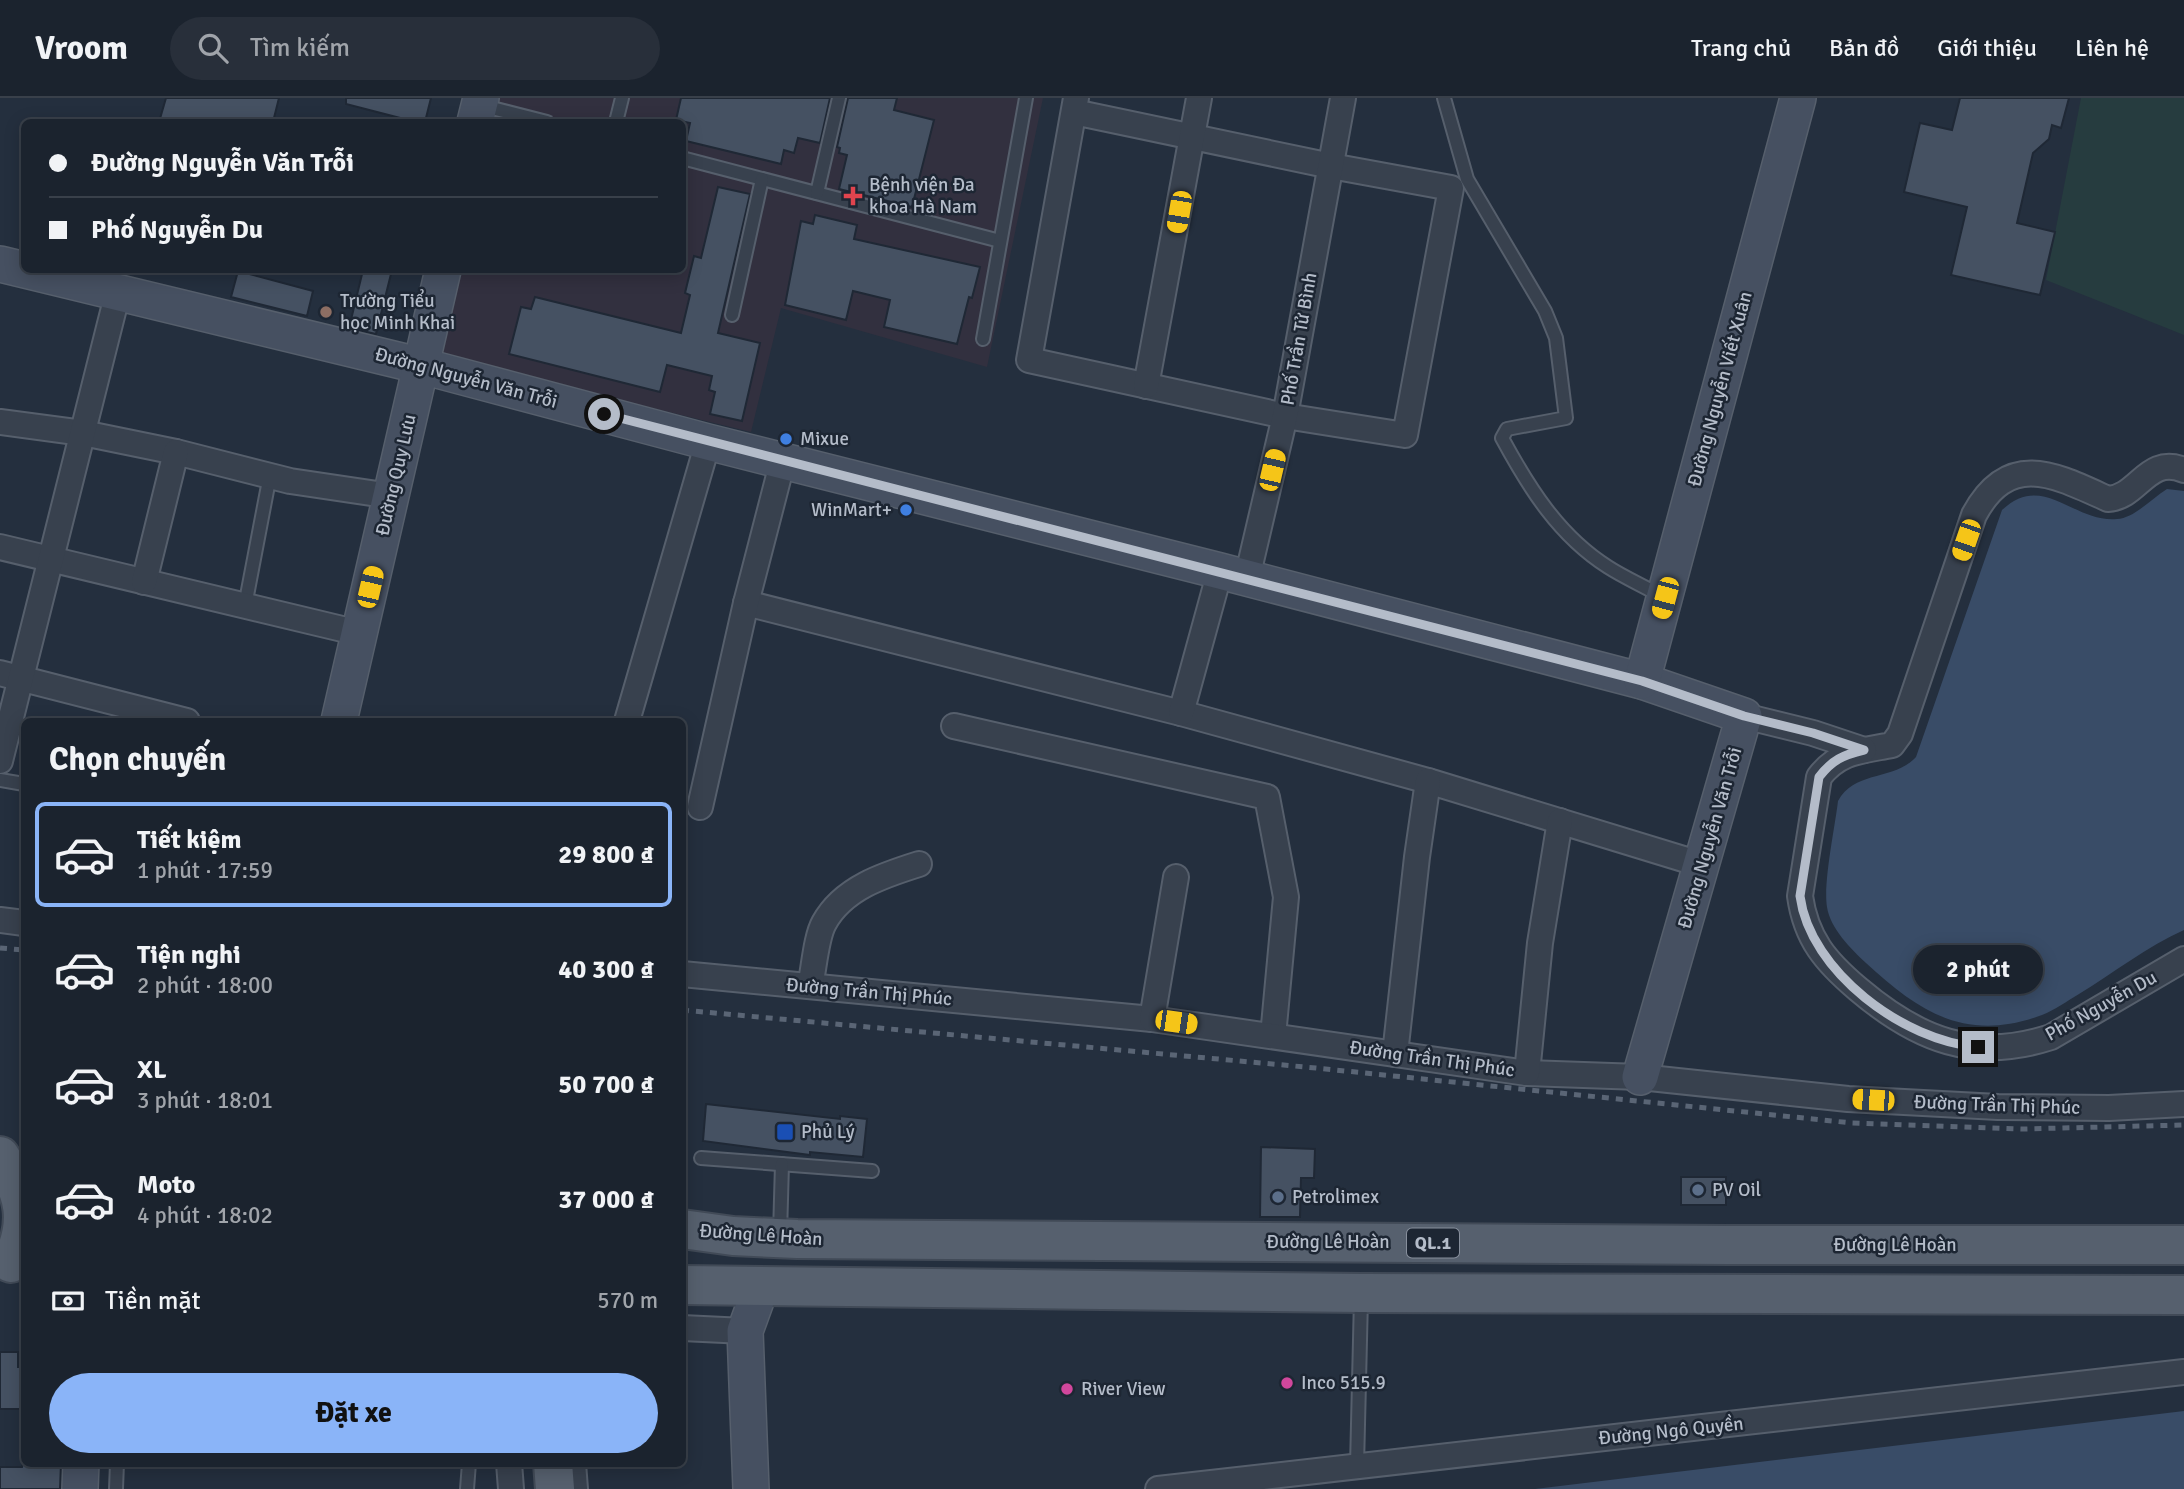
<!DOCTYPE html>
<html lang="vi">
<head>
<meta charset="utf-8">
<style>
	:root { --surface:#1b232e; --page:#282f3a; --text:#f1f3f6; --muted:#a0a4aa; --line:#39404a; --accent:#8ab4f8 }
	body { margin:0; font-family:Signika,sans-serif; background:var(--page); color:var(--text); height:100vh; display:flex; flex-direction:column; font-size:26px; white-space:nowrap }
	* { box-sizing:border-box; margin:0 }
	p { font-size:23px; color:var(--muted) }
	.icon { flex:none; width:38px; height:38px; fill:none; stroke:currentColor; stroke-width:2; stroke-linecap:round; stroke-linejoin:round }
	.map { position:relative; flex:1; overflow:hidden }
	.drawer { position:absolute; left:21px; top:620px; width:665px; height:749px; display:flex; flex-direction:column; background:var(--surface); border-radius:10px; box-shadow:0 4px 18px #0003,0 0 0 2px var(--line) }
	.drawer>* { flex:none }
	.hud { position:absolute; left:21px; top:21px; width:665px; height:154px; border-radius:10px; box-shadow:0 4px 18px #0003,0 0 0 2px var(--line); display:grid; align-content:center; height:154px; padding:0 28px; background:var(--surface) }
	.end { position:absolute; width:32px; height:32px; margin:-16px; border:9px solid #b4bcc9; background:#111; box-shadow:0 0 0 4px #111 }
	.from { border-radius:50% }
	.bubble { position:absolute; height:49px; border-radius:24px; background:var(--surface); box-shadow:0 4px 18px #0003,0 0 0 2px var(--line); font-size:23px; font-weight:800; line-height:49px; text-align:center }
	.car { position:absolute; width:21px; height:42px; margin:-21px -10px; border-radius:9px; box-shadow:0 0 5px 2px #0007; background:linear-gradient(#f5c518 24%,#345 0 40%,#f5c518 0 76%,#345 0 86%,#f5c518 0) }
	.hud b { display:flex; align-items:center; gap:24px; height:66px; font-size:26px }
	.hud b+b { border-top:2px solid var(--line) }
	.hud i { width:18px; height:18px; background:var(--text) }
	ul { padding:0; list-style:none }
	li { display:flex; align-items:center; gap:21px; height:105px; margin:0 14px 10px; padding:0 14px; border:4px solid transparent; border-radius:10px }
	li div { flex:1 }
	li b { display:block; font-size:26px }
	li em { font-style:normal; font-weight:800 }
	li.on { border-color:var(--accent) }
	li>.icon { width:63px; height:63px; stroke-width:1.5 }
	h2 { padding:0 28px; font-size:32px; line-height:84px }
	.pay { display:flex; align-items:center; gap:18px; height:77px; padding:0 28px; font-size:26px }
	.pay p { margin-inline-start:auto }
	.primary-button { display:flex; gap:14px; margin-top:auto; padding:14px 28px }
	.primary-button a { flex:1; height:80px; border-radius:42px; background:var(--accent); color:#111; font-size:28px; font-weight:800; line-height:80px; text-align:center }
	header { display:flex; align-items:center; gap:42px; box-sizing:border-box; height:98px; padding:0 35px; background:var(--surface); border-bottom:2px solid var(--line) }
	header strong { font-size:33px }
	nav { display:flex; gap:38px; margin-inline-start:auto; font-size:24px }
	.search { width:490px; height:63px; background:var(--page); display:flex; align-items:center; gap:18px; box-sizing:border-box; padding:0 24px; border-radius:38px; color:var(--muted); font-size:26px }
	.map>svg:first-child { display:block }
	.medical { fill:#32303f }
	.green { fill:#263c3f }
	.water { fill:#394c67 }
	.building { fill:#455162; stroke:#1f2835; stroke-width:2 }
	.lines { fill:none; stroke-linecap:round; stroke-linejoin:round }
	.lane-casing { stroke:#565f6c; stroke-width:16 }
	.street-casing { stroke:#565f6c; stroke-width:28 }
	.secondary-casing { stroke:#565f6c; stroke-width:38 }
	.primary-casing { stroke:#414a57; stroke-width:42 }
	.lane { stroke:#38414e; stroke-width:12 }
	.street { stroke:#38414e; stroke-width:24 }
	.secondary { stroke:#465061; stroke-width:35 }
	.primary { stroke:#56606e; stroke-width:38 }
	.rail { stroke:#5a6575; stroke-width:5; stroke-dasharray:7 7; stroke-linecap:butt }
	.route { stroke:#b4bcc9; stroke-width:9 }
	.health-dot { fill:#e0444e; stroke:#1d2633; stroke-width:2.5 }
	.education-dot { fill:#8d6e63; stroke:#1d2633; stroke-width:2.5 }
	.shop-dot { fill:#3f7fe0; stroke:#1d2633; stroke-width:2.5 }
	.transit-dot { fill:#1a4fb4; stroke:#1d2633; stroke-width:2.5 }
	.service-dot { fill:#5c6f8a; stroke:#1d2633; stroke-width:2.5 }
	.hotel-dot { fill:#d1479c; stroke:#1d2633; stroke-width:2.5 }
	.labels { text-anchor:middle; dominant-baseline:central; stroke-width:5; stroke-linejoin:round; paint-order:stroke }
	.shield { fill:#1d2633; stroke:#878f9c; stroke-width:2 }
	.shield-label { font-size:18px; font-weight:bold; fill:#b4bcc9 }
	.poi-label { font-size:19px; fill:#b4bcc9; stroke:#1d2633; text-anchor:start }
	.street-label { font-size:19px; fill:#b4bcc9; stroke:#1d2633 }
</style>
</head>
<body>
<header>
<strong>Vroom</strong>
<div class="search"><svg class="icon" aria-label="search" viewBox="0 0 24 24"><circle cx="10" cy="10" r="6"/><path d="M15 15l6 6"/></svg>Tìm kiếm</div>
<nav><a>Trang chủ</a><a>Bản đồ</a><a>Giới thiệu</a><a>Liên hệ</a></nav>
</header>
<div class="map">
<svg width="2184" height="1391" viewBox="0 0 2184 1391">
	<rect width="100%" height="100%" fill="#242f3e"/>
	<polygon class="medical" points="499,0 1043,0 987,269 781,210 751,334 438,258 458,172 682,172 682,24 493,24"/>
	<polygon class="green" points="2081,0 2184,0 2184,237 2046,182"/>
	<g class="water">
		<path d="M2167,391L2184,393V832C2148,848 2113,875 2079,896C2067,903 2055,912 2042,917C1967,945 1920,915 1866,865C1851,851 1830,830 1827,809C1823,785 1835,729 1838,703C1855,672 1894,683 1916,659L2002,412C2043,373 2073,425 2117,421C2135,420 2152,400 2167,391Z"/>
		<polygon points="2184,1313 2184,1391 1535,1391"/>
	</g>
	<g class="building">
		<polygon points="166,0 279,0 273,24 159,24"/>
		<polygon points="346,0 431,0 425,24 398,24 400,20 346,6"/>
		<polygon points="681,0 830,0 820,45 798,40 794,55 784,52 781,66 686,43 690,25 676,22"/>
		<polygon points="848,0 897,0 894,12 934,22 912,109 839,91 847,57 839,55 840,50 837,49"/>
		<polygon points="1960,0 2069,0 2061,30 2052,27 2049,41 2033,55 2017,125 2055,134 2040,197 1951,177 1967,109 1904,94 1920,25 1952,32"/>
		<polygon points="718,89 750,96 718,235 760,245 742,323 710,316 715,294 709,292 712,278 667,267 660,294 509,256 521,209 531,211 535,199 681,235 690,197 685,195 694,158 701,160"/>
		<polygon points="815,117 857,127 854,141 980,169 972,200 969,199 957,246 884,229 890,202 853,193 846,222 785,207 801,123 813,126"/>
		<polygon points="363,172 392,172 376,236 349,230"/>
		<polygon points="238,173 313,193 307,218 231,199"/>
		<polygon points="706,1006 840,1021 840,1018 867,1021 863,1059 810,1054 810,1057 703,1043"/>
		<polygon points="1261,1049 1315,1051 1314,1080 1301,1080 1300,1119 1260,1119"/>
		<rect x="1681" y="1079" width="45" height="28"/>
		<polygon points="0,1254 18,1254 18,1269 24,1269 24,1311 0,1311"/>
		<polygon points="23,1365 61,1365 60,1391 0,1391 0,1369 22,1369"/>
	</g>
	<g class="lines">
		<g class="lane-casing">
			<g id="lane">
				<path d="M1444,0L1467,81L1545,213L1556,240L1566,320L1507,331L1502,340C1529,390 1559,438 1608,469C1625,480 1644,488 1661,498"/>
				<polyline points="480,7 547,24"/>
				<polyline points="616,24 622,0"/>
				<polyline points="682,60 1000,143"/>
				<polyline points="817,95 839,0"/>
				<polyline points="732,217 762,81"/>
				<polyline points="983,241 1026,0"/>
				<polyline points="245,508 270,377"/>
				<polyline points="0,682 24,686"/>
				<polyline points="701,1060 872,1073"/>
				<polyline points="780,1136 782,1066"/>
				<polyline points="1357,1368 1361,1200"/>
				<polyline points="116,1391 117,1365"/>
				<polyline points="467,1391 469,1365"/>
			</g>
		</g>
		<g class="street-casing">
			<g id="street">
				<polyline points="1074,14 1331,68 1451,90 1405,337 1285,318 1029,262 1076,0"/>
				<polyline points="1146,288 1199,0"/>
				<polyline points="0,324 83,335 176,354 290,383 391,398"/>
				<path d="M2184,372C2147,357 2139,399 2108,401C2055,377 2009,352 1974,417L1900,636L1892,647C1861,653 1839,653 1819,679L1800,798C1806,841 1826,864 1858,891C1918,942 1974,964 2051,939L2184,861"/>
				<polyline points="0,449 359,535"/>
				<polyline points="1247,480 1285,318 1343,0"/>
				<polyline points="144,484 176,354"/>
				<polyline points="746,505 1181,615 1428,683 1703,767"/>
				<polyline points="0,575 187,623"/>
				<polyline points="1181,615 1220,473"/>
				<polyline points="1744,618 1813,635 1864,652"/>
				<polyline points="627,623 708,344"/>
				<polyline points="954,628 1267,699 1286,799 1273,938"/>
				<polyline points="0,663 118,194"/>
				<polyline points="700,709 746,505 783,362"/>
				<polyline points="0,822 24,825"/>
				<polyline points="682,876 1152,921 1527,975 1640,979 1848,1001 1998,1009 2109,1010 2184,1006"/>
				<path d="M810,888C814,871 816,839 824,825C843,790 884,777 919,766"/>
				<polyline points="1152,921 1176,779"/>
				<polyline points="1395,956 1417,759 1428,683"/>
				<polyline points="1527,975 1540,845 1560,723"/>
				<polyline points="682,1230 745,1233"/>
				<polyline points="509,1365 511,1391"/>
				<polyline points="573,1365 575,1391"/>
				<polyline points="1158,1391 2184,1274"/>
			</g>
		</g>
		<g class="secondary-casing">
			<g id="secondary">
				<polyline points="475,24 481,0"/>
				<polyline points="0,166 422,268 708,344 1220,473 1642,583 1744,618 1640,979"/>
				<polyline points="1642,583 1798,0"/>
				<polyline points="339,623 443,172"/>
				<polyline points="80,1391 81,1365"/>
				<polyline points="751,1391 745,1233 761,1189"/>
			</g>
		</g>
		<g class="primary-casing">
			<g id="primary">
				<path d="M0,1058C25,1096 31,1124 11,1165"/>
				<polyline points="682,1131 733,1138 797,1141 1726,1147 2184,1147"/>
				<polyline points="682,1187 1361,1195 2184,1197"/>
				<polyline points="553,1365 555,1391"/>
			</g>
		</g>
		<use href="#lane" class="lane"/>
		<use href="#street" class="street"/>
		<use href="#secondary" class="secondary"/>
		<use href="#primary" class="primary"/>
		<g class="rail">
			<polyline points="0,850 24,852"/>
			<polyline points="682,912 1316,970 1852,1025 2023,1031 2184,1027"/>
		</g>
	</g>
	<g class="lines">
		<path class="route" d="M604,316L1642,583L1744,618L1813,635L1864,652C1843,657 1832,662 1819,679L1800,798C1810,874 1904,943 1978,949"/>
	</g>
	<path class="health-dot" d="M849.5 87.5h7v7h7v7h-7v7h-7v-7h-7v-7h7z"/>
	<circle class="education-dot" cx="326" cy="214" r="7"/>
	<g class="shop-dot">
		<circle cx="786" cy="341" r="7"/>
		<circle cx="906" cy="412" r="7"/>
	</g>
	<rect class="transit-dot" x="776" y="1025" width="18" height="18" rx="3.5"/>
	<g class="service-dot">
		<circle cx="1698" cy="1092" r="7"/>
		<circle cx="1278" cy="1099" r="7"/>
	</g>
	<g class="hotel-dot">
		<circle cx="1287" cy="1285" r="7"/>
		<circle cx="1067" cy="1291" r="7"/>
	</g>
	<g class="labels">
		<rect class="shield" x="1407" y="1130.5" width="52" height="29" rx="5"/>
		<g class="shield-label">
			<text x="1433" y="1145">QL.1</text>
		</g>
		<g class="poi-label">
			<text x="869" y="87">Bệnh viện Đa<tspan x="869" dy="22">khoa Hà Nam</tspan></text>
			<text x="340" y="203">Trường Tiểu<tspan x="340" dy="22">học Minh Khai</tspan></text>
			<text x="800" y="341">Mixue</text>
			<text x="892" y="412" text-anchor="end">WinMart+</text>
			<text x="801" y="1034">Phủ Lý</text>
			<text x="1712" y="1092">PV Oil</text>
			<text x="1292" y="1099">Petrolimex</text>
			<text x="1301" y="1285">Inco 515.9</text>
			<text x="1081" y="1291">River View</text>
		</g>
		<g class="street-label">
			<text transform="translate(1299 241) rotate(-80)">Phố Trần Tử Bình</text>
			<text transform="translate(466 280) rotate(15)">Đường Nguyễn Văn Trỗi</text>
			<text transform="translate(1720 291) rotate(-75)">Đường Nguyễn Viết Xuân</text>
			<text transform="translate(396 377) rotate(-77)">Đường Quy Lưu</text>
			<text transform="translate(1710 740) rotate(-74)">Đường Nguyễn Văn Trỗi</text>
			<text transform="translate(869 894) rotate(5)">Đường Trần Thị Phúc</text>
			<text transform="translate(2101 908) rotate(-29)">Phố Nguyễn Du</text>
			<text transform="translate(1432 961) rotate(8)">Đường Trần Thị Phúc</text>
			<text transform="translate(1997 1007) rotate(2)">Đường Trần Thị Phúc</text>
			<text transform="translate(761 1137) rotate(4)">Đường Lê Hoàn</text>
			<text x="1328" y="1144">Đường Lê Hoàn</text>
			<text x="1895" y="1147">Đường Lê Hoàn</text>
			<text transform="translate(1671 1333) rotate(-6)">Đường Ngô Quyền</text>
		</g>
	</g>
</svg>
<i class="end from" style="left:604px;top:316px"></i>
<i class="end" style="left:1978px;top:949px"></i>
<div class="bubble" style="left:1913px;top:847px;width:130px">2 phút</div>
<i class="car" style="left:1179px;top:114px;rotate:190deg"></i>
<i class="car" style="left:1272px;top:372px;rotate:13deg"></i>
<i class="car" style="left:1966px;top:442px;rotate:199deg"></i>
<i class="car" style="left:370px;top:489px;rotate:13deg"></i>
<i class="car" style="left:1665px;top:500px;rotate:195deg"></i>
<i class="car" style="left:1176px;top:924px;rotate:98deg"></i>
<i class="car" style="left:1873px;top:1002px;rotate:273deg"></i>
<div class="hud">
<b><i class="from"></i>Đường Nguyễn Văn Trỗi</b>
<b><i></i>Phố Nguyễn Du</b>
</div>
<section class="drawer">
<h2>Chọn chuyến</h2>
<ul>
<li class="on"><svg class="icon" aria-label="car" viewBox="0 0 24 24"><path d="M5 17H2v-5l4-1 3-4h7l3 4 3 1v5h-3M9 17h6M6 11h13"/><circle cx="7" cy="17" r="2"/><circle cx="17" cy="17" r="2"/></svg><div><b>Tiết kiệm</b><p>1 phút · 17:59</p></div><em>29 800 ₫</em></li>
<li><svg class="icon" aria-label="car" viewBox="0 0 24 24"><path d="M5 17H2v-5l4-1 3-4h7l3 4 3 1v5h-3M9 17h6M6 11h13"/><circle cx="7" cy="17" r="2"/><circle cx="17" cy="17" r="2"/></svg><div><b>Tiện nghi</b><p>2 phút · 18:00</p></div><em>40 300 ₫</em></li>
<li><svg class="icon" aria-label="car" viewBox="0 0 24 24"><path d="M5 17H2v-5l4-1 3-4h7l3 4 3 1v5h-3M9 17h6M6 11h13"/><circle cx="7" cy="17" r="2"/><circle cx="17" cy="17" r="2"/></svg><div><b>XL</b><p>3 phút · 18:01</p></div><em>50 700 ₫</em></li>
<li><svg class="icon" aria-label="car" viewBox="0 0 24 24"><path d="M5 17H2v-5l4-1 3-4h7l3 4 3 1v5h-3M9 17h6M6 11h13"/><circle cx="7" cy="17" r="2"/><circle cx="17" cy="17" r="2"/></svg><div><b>Moto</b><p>4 phút · 18:02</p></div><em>37 000 ₫</em></li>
</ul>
<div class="pay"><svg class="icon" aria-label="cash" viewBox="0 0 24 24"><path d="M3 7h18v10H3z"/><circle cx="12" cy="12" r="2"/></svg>Tiền mặt<p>570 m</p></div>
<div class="primary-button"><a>Đặt xe</a></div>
</section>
</div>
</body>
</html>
